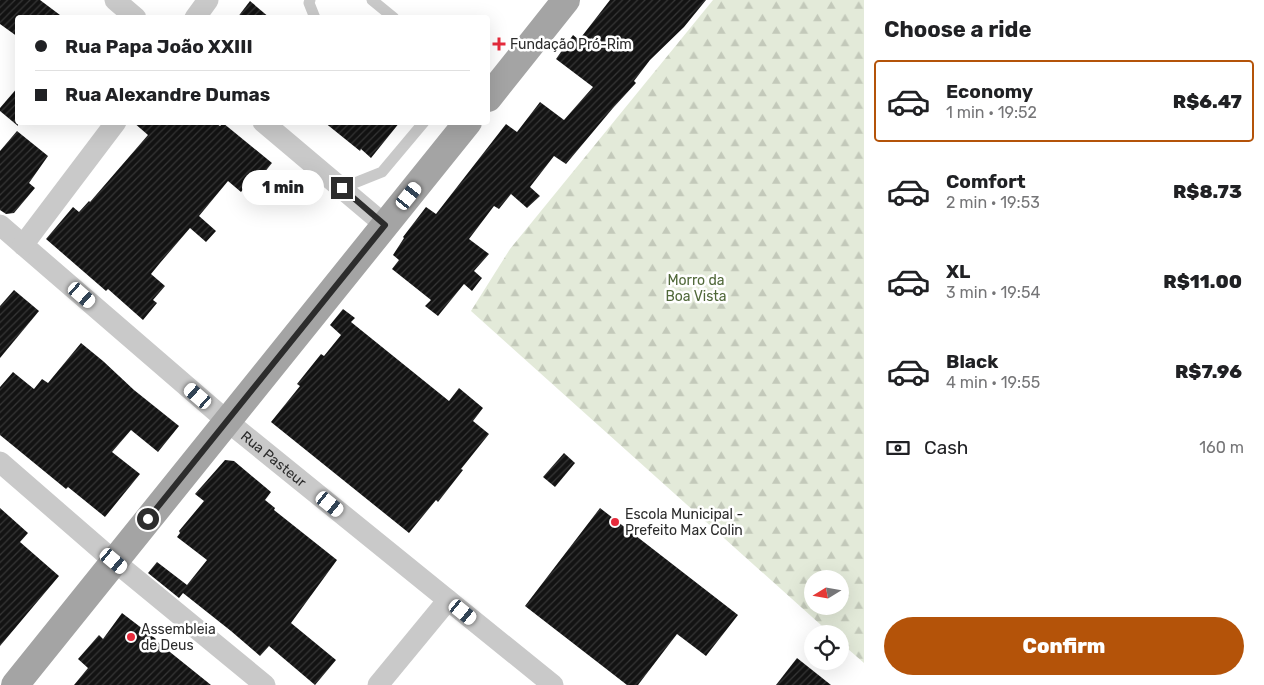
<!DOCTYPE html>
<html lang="en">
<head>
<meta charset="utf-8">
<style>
	:root { --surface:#fff; --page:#f2f2f2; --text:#202124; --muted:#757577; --line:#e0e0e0; --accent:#b45309 }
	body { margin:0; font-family:Rubik,sans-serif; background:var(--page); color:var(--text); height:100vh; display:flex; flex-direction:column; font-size:19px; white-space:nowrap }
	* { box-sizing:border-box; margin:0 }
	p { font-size:16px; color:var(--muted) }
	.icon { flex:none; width:28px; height:28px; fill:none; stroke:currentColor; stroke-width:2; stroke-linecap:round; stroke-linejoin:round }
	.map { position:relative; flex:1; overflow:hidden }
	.drawer { display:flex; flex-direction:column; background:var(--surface); width:400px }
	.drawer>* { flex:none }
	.guide { position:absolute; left:15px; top:15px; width:475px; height:110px; border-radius:5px; box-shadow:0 5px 20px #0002; display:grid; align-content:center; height:110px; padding:0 20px; background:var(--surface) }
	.needle { width:32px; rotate:259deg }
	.fabs { position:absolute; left:804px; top:570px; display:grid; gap:10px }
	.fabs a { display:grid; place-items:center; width:45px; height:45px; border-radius:50%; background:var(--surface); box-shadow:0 5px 20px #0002; font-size:25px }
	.end { position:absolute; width:22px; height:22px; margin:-11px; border:6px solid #2c2c2c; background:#fff; box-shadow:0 0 0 2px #fff }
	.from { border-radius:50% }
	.bubble { position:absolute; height:35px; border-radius:18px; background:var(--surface); box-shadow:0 5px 20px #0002; font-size:16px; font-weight:800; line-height:35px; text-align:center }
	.car { position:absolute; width:15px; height:30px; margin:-15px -8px; border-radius:6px; box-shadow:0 0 4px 1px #0007; background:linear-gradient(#fff 24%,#345 0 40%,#fff 0 76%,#345 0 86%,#fff 0) }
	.guide b { display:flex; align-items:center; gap:18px; height:48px; font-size:19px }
	.guide b+b { border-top:1px solid var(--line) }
	.guide i { width:12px; height:12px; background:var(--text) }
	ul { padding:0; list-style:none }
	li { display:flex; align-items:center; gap:15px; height:82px; margin:0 10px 8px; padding:0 10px; border:2px solid transparent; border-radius:5px }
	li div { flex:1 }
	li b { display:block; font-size:19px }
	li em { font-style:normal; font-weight:800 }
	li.on { border-color:var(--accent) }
	li>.icon { width:45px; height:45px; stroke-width:1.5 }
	h2 { padding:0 20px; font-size:22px; line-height:60px }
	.pay { display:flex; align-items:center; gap:12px; height:55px; padding:0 20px; font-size:19px }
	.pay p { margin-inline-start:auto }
	.cta { display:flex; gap:10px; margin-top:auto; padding:10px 20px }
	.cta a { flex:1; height:58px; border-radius:30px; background:var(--accent); color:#fff; font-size:20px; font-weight:800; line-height:58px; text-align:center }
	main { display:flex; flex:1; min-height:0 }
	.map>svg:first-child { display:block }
	.forest { fill:url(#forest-firs); fill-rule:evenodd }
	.building { fill:url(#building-hatch) }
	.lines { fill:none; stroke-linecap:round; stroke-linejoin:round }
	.lane { stroke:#c9c9c9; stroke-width:11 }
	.street { stroke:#c9c9c9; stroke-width:21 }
	.primary { stroke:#a4a4a4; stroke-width:28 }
	.route { stroke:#2c2c2c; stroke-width:6 }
	.poi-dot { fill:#e72b3c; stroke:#fff; stroke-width:2 }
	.labels { text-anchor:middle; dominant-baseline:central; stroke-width:5; stroke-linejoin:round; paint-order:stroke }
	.poi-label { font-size:14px; fill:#2c2c2c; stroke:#fff; text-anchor:start }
	.park-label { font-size:14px; fill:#506839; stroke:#fff }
	.street-label { font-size:14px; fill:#2c2c2c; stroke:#fff }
</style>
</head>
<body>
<main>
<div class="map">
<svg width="864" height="685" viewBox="0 0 864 685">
	<defs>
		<pattern id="forest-firs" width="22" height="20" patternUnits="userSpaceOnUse" patternTransform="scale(1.25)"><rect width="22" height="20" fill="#e3ead9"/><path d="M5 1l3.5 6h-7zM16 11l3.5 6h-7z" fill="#c3c9ba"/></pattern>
		<pattern id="building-hatch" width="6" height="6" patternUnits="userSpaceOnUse" patternTransform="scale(1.25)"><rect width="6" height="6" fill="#131313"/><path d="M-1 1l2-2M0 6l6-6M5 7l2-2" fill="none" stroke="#363636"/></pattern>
	</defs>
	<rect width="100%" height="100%" fill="#fff"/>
	<path class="forest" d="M713,0H864V663L840,642V634H831L471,311L510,249ZM812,579H840V606H812Z"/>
	<g class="building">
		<polygon points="0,0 40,0 64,18 18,18 18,37 0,24"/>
		<polygon points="610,0 706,0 684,27 650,60 634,81 636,83 613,108 566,164 554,156 530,187 540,196 527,208 511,194 499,209 494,206 469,239 489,254 474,271 482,278 472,291 464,284 438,316 425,306 431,300 392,269 399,260 393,255 404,238 403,237 426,207 436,214 506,124 517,132 540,102 564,120 593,87 556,59 573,35 579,40"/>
		<polygon points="250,1 270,18 237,18"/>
		<polygon points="18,87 18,126 0,111 0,108"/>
		<polygon points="133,122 214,122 220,126 223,123 272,163 255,184 251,180 241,192 228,181 199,216 216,231 206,242 190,228 160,263 151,274 165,286 153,300 157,303 143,320 108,289 106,291 46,239 73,207 79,212 89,201 90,202 148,135"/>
		<polygon points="324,122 400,122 371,158 361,149 360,151"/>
		<polygon points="17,131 48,156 29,183 35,188 14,213 6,214 0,210 0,151"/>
		<polygon points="14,290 39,311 0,358 0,306"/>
		<polygon points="343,309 355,318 351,322 449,401 459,388 483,408 473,421 489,434 461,469 463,470 438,502 436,500 409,533 271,422 300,386 297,384 321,354 324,356 341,335 330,325"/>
		<polygon points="81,343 103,361 134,390 179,426 158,452 131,430 112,452 140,474 105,517 68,487 66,489 0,435 0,387 13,372 34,389 42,379 48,383"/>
		<polygon points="564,453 575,463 555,487 543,477"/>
		<polygon points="225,460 234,461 271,492 265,500 275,508 274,510 337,560 291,623 336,660 315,685 269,646 260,656 231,631 183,593 179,598 148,573 157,562 187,585 207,560 177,537 180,533 179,531 204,501 195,494"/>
		<polygon points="0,508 28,533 20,542 59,576 0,646"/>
		<polygon points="600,508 738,615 706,656 677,634 638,685 627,685 525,606"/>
		<polygon points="122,613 156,639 155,640 211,685 74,685 88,668 78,659 99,635 103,639"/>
		<polygon points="797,658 831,685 776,685"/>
	</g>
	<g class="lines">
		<g class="lane">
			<polyline points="310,0 309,3 315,18"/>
			<polyline points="372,0 394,18"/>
			<polyline points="342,188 382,172 424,122"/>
		</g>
		<g class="street">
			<polyline points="115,0 136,18"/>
			<polyline points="195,18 208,0"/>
			<polyline points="263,122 385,225"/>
			<path id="s1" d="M0,225L227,421L553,685"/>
			<polyline points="23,245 116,122"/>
			<polyline points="0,462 114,561 265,685"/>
			<polyline points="378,685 448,600"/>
		</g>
		<g class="primary">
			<polyline points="488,98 566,0"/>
			<polyline points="15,685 468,122"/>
		</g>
	</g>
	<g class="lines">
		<polyline class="route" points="148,519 385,225 342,188"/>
	</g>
	<g class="poi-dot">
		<path d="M496.5 36.5h5v5h5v5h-5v5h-5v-5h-5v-5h5z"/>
		<circle cx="615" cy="522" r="5"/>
		<circle cx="131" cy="637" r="5"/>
	</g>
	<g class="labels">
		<g class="poi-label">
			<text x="510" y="44">Fundação Pró-Rim</text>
			<text x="625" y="514">Escola Municipal -<tspan x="625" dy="16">Prefeito Max Colin</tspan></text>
			<text x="141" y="629">Assembleia<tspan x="141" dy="16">de Deus</tspan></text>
		</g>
		<g class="park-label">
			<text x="696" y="280">Morro da<tspan x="696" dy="16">Boa Vista</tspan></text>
		</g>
		<g class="street-label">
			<text stroke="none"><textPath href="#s1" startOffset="360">Rua Pasteur</textPath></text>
		</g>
	</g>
</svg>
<div class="fabs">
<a><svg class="needle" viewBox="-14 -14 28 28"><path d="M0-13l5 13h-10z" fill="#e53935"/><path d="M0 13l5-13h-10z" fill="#757577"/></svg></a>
<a><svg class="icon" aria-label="locate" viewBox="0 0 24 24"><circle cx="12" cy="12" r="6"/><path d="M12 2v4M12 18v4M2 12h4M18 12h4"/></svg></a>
</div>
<i class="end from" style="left:148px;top:519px"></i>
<i class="end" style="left:342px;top:188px"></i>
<div class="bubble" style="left:242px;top:170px;width:82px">1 min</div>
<i class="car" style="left:409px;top:196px;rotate:39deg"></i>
<i class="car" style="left:82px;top:295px;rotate:131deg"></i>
<i class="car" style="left:198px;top:396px;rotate:311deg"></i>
<i class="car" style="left:330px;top:504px;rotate:129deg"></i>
<i class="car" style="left:114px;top:561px;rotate:130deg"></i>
<i class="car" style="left:463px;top:612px;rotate:129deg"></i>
<div class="guide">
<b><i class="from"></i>Rua Papa João XXIII</b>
<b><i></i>Rua Alexandre Dumas</b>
</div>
</div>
<section class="drawer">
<h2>Choose a ride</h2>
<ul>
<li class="on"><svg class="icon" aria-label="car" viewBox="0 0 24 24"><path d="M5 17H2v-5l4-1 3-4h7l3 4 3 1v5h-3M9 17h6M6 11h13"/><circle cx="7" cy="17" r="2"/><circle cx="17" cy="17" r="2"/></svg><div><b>Economy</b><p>1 min · 19:52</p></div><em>R$6.47</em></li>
<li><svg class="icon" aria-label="car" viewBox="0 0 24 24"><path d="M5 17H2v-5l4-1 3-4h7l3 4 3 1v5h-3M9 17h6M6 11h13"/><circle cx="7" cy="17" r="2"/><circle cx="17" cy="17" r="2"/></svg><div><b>Comfort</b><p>2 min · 19:53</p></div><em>R$8.73</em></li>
<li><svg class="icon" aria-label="car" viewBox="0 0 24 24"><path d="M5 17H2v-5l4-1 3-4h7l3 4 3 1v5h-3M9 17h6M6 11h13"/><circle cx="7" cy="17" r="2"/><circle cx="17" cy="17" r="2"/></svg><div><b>XL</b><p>3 min · 19:54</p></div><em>R$11.00</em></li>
<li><svg class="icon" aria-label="car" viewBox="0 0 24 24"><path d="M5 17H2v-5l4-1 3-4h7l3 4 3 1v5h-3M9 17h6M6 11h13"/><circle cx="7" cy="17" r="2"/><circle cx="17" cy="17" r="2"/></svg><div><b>Black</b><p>4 min · 19:55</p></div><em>R$7.96</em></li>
</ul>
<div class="pay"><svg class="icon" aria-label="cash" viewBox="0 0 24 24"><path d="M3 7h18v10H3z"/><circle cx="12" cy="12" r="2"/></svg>Cash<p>160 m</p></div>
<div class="cta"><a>Confirm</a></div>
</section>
</main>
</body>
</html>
